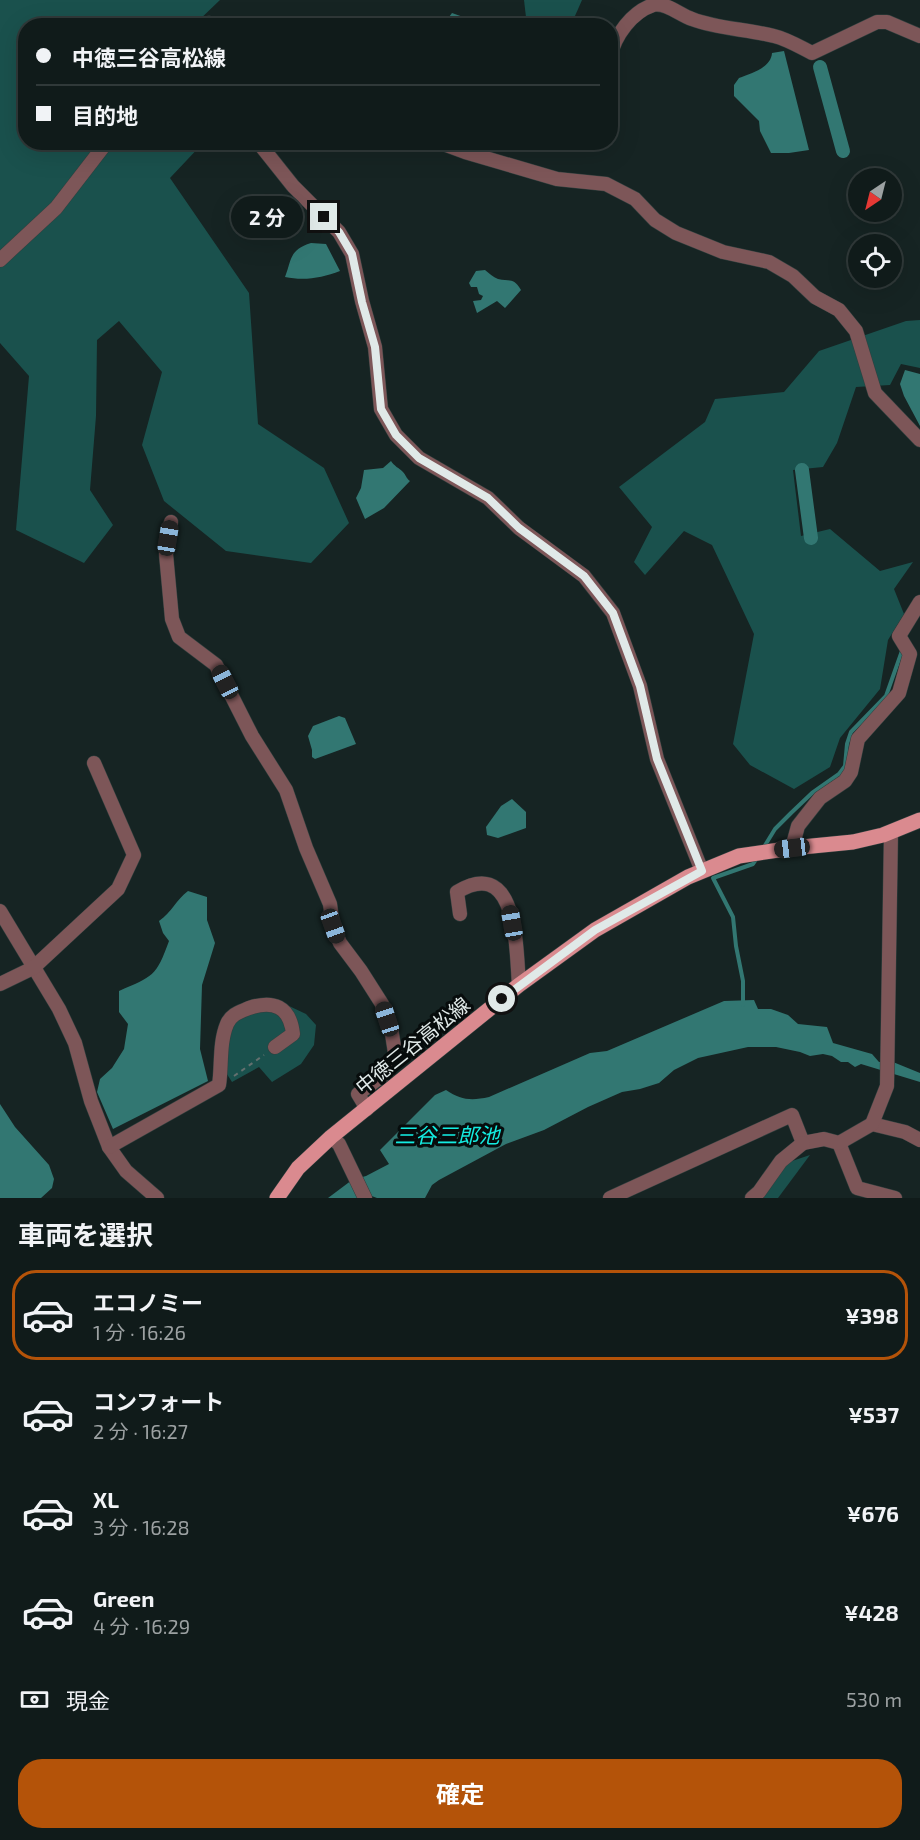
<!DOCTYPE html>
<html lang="ja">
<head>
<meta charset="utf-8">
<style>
	:root { --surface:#101b1a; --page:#192423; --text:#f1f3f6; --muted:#9ca1a2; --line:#303939; --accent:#b45309 }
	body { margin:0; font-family:"Exo 2","Noto Sans JP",sans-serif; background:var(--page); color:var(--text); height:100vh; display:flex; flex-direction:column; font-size:22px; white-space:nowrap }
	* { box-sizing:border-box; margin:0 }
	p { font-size:20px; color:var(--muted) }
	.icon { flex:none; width:33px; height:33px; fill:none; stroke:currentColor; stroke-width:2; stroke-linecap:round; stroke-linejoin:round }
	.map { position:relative; height:1198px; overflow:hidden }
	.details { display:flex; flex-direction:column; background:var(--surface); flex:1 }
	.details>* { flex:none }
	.banner { position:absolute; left:18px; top:18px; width:600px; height:132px; border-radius:24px; box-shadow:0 6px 24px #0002,0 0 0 2px var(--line); display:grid; align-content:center; height:132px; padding:0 18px; background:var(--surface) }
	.needle { width:39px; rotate:215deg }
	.buttons { position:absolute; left:848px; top:168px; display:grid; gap:12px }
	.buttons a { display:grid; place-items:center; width:54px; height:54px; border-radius:50%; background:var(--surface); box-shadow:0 6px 24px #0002,0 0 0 2px var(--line); font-size:30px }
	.end { position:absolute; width:27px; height:27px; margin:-14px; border:8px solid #e0e9e8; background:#111; box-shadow:0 0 0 3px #111 }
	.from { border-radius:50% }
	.bubble { position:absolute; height:42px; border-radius:21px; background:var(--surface); box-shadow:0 6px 24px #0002,0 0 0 2px var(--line); font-size:20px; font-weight:700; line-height:42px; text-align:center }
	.car { position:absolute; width:18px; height:36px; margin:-18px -9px; border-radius:8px; box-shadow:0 0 4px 2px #0007; background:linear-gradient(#222 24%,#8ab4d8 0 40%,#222 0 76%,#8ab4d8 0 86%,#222 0) }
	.banner b { display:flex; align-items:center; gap:21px; height:57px; font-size:22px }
	.banner b+b { border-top:2px solid var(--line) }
	.banner i { width:15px; height:15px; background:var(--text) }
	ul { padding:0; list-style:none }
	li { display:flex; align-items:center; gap:18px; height:90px; margin:0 12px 9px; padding:0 6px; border:3px solid transparent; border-radius:24px }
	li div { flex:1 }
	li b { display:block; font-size:22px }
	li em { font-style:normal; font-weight:700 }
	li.selected { border-color:var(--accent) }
	li>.icon { width:54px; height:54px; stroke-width:1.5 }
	h2 { padding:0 18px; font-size:27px; line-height:72px }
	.pay { display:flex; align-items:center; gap:15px; height:66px; padding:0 18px; font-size:22px }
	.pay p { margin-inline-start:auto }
	.primary-button { display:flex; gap:12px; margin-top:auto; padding:12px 18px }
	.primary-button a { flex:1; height:69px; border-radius:24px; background:var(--accent); color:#fff; font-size:24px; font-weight:700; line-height:69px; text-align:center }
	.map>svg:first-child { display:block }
	.green { fill:#1a514d }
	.water { fill:#327772 }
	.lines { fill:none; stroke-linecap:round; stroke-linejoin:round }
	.stream { stroke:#327772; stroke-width:4 }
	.canal { stroke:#327772; stroke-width:14 }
	.minor-casing { stroke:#32403f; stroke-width:15 }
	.primary-casing { stroke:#32403f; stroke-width:16 }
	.path { stroke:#64706f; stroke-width:2; stroke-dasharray:4.5 4.5; stroke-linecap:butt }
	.minor { stroke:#7d5658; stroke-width:14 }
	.primary { stroke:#da8a8f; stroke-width:15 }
	.route { stroke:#e0e9e8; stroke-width:8 }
	.labels { text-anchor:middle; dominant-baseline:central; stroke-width:6; stroke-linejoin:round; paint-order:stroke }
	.street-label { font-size:20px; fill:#e0e9e8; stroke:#070c0c }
	.water-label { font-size:21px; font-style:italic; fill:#14ece1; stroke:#070c0c }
</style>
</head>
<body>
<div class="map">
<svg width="920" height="1198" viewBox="0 0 920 1198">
	<rect width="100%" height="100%" fill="#162423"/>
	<g class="green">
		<polygon points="0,0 220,0 196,23 197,25 26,26 26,142 203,143 170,178 249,293 258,424 324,468 349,523 311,563 226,551 164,501 142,445 162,372 119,321 97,340 96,416 90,490 113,525 84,563 16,530 29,376 0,343"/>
		<polygon points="524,0 582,0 571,25 527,26"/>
		<polygon points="920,320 920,368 901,364 890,385 856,387 837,443 823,467 793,470 801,536 830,529 880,571 913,562 894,589 904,614 888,640 880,689 840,738 830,767 794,789 750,765 733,744 754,634 712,545 684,531 645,575 634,562 652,527 619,487 705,422 715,399 784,392 819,351 906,321"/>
		<polygon points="289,1006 306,1014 316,1025 314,1045 301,1064 272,1082 259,1067 232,1082 223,1068 230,1020 266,1007"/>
		<polygon points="810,1155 778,1198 762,1198 769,1185 789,1162"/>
	</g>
	<g class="water">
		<polygon points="452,13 466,18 475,17 474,25 448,25 449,17"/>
		<path d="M784,51L809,150L789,153H771L760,131L759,121L734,96V85L739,78C751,73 771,68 772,53Z"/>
		<path d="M311,243L326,244L340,271C322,278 304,281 285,277C292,259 289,250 311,243Z"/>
		<path d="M485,270C489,273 493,277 498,279C511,282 513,277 521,290L505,308L497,301L477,313L473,301L481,300L483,296L479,294L477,287H471L469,283L476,271Z"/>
		<polygon points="905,370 920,374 920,426 904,396 900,384"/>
		<path d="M391,461C394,466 399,468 403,472C406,475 406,478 410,481L384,508L365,519L356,498L361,488L364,470L383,468Z"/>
		<polygon points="339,716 345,718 356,744 315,759 312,757 312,750 308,736 313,726"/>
		<polygon points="512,799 526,812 526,828 498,838 487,835 486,827 501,806"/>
		<path d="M188,891L207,897V920L215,943L202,985L200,1049L208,1081L113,1129L97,1092L100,1079L112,1068L124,1049L128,1024L119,1012V991C153,976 156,977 169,941L163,933L159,921C172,912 176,900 188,891Z"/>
		<path d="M754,1000L758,1009H771L788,1015L798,1024L827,1027L833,1043L872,1054L879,1062H893L920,1073V1082L861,1064L855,1067L848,1062H841L832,1056L823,1054L810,1056L800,1052L776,1047H748L698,1058L674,1070L659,1083L640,1089L622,1092L588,1107L544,1130L506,1144L439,1180L432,1185L425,1198H377L369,1195L365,1198H328L352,1180L366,1176L389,1164L380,1150L435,1095L446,1090C461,1100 471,1101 489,1097L590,1053L607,1051L724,1001Z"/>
		<polygon points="0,1104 15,1127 49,1165 54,1179 52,1188 41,1198 0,1198"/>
	</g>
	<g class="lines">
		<g class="stream">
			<polyline points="764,847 775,829 791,813 812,793 839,774 845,766 847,744 851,732 886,696 903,648"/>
			<polyline points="743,1005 743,981 736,946 733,917 713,878 753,864 757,858"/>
		</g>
		<g class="canal">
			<polyline points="820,67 843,151"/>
			<polyline points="802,470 811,538"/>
		</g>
		<g class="minor-casing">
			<g id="minor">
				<polyline points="202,26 209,23 213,26"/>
				<path d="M610,57C615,35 632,12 653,5C666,2 680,15 692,19C718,29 747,29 774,36C787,39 800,47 812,53L877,22H887L920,36"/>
				<polyline points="258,142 293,186 339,232 352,254 362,301 375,347 381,409 396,435 419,458 488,498 519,528 584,576 613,613 640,686 657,759 702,871"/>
				<polyline points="438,142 465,152 557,179 606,184 635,199 655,220 676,233 723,252 769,262 793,276 815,297 839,310 856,331 875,393 920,440"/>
				<polyline points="0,260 56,208 107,142"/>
				<polyline points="171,522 166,554 172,619 179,637 216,665 252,736 286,790 306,848 330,904 333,926 340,943 361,971 382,1004 392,1034 395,1053 393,1062 387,1072 358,1094 367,1109"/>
				<polyline points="792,848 798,826 820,798 845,781 851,772 858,739 899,693 910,654 899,636 920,602"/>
				<polyline points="0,911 59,1009 75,1043 91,1101 109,1147 126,1171 157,1198"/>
				<path d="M460,914L457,892C518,855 516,949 519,985"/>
				<polyline points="0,984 33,968 118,889 134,855 94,763"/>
				<polyline points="872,1124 905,1132 920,1140"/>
				<polyline points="331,1137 339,1144 365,1198"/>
				<polyline points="839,1143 857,1188 895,1198"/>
				<path d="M109,1147L219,1085C222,1066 219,1043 227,1024C231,1014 240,1012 249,1008C273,1000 290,1006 293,1034L275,1047"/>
				<polyline points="610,1198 792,1115 803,1143 824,1139 839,1143 872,1124 887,1086 891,832"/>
				<polyline points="752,1198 759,1192 781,1161 803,1143"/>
			</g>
		</g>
		<g class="primary-casing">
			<polyline id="primary" points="277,1198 298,1168 331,1137 519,985 595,930 688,877 739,856 792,848 853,842 883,835 920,820"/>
		</g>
		<polyline class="path" points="234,1076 264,1055"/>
		<use href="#minor" class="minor"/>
		<use href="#primary" class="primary"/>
	</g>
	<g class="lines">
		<polyline class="route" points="324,217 339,232 352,254 362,302 375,347 381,409 396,435 419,458 488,498 519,528 584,576 613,613 640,686 657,759 702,871 595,930 502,999"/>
	</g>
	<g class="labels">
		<g class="street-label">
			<text transform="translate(412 1045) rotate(-39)">中徳三谷高松線</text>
		</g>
		<g class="water-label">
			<text x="447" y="1134">三谷三郎池</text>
		</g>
	</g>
</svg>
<div class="buttons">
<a><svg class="needle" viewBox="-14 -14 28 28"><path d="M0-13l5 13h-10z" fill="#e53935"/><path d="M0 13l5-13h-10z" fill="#9ca1a2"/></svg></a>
<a><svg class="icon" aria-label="locate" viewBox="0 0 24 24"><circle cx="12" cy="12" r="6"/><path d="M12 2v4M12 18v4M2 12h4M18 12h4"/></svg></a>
</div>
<i class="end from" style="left:502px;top:999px"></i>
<i class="end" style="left:324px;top:217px"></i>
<div class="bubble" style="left:231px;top:196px;width:72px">2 分</div>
<i class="car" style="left:168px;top:538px;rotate:9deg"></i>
<i class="car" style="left:225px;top:682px;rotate:333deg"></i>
<i class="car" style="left:792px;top:848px;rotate:263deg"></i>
<i class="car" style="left:512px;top:923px;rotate:350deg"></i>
<i class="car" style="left:333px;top:926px;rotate:160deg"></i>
<i class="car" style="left:387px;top:1019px;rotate:342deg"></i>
<div class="banner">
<b><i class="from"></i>中徳三谷高松線</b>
<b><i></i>目的地</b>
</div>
</div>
<section class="details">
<h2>車両を選択</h2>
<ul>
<li class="selected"><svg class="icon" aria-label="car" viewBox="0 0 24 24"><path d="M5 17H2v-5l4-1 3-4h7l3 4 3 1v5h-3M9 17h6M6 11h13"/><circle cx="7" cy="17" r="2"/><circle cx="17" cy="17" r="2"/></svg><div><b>エコノミー</b><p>1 分 · 16:26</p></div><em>¥398</em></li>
<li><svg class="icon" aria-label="car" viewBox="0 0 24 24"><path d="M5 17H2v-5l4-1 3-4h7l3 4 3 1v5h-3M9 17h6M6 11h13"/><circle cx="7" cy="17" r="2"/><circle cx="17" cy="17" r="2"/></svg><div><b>コンフォート</b><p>2 分 · 16:27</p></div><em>¥537</em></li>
<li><svg class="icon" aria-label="car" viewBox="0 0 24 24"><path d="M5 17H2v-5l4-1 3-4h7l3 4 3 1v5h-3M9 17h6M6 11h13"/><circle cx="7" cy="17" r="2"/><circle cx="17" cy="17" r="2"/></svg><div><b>XL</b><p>3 分 · 16:28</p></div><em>¥676</em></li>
<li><svg class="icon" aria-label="car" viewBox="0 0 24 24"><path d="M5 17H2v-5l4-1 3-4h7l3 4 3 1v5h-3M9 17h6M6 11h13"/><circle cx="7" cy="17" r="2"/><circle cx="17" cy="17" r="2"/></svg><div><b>Green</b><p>4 分 · 16:29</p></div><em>¥428</em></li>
</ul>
<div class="pay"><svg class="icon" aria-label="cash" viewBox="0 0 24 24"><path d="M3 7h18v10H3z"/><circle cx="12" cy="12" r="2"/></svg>現金<p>530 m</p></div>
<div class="primary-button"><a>確定</a></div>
</section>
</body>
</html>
